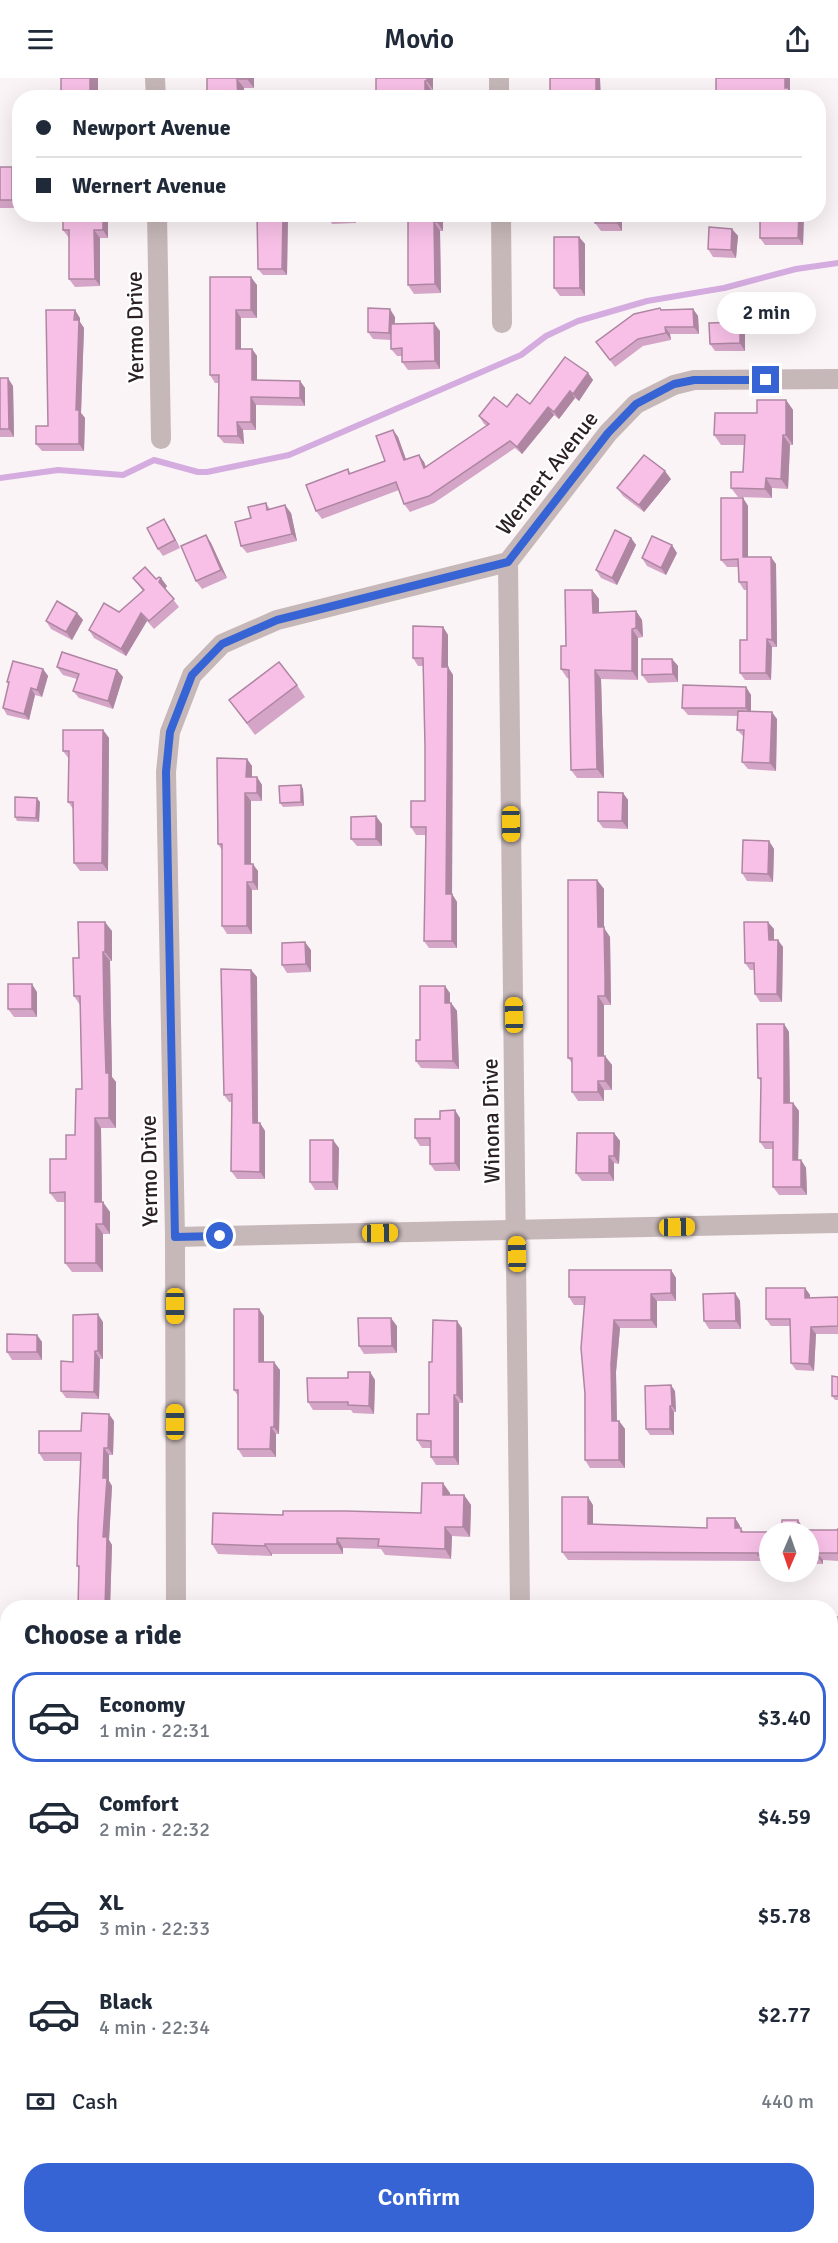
<!DOCTYPE html>
<html lang="en">
<head>
<meta charset="utf-8">
<style>
	:root { --surface:#fff; --page:#f6f6f7; --text:#1f2937; --muted:#747a83; --line:#e0e1e3; --accent:#3764d4 }
	body { margin:0; font-family:Signika,sans-serif; background:var(--page); color:var(--text); height:100vh; display:flex; flex-direction:column; font-size:22px; white-space:nowrap }
	* { box-sizing:border-box; margin:0 }
	p { font-size:20px; color:var(--muted) }
	.icon { flex:none; width:33px; height:33px; fill:none; stroke:currentColor; stroke-width:2; stroke-linecap:round; stroke-linejoin:round }
	.map { position:relative; flex:1; overflow:hidden }
	.details { position:absolute; left:0px; top:1522px; width:838px; height:644px; display:flex; flex-direction:column; background:var(--surface); border-radius:24px 24px 0 0; box-shadow:0 6px 24px #0002 }
	.details>* { flex:none }
	.hud { position:absolute; left:12px; top:12px; width:814px; height:132px; border-radius:24px; box-shadow:0 6px 24px #0002; display:grid; align-content:center; height:132px; padding:0 24px; background:var(--surface) }
	.needle { width:39px; rotate:182deg }
	.tools { position:absolute; left:759px; top:1444px; display:grid; gap:12px }
	.tools a { display:grid; place-items:center; width:60px; height:60px; border-radius:50%; background:var(--surface); box-shadow:0 6px 24px #0002; font-size:30px }
	.end { position:absolute; width:27px; height:27px; margin:-14px; border:8px solid #3764d4; background:#fff; box-shadow:0 0 0 3px #fff }
	.from { border-radius:50% }
	.bubble { position:absolute; height:42px; border-radius:21px; background:var(--surface); box-shadow:0 6px 24px #0002; font-size:20px; font-weight:600; line-height:42px; text-align:center }
	.car { position:absolute; width:18px; height:36px; margin:-18px -9px; border-radius:8px; box-shadow:0 0 4px 2px #0007; background:linear-gradient(#f5c518 24%,#345 0 40%,#f5c518 0 76%,#345 0 86%,#f5c518 0) }
	.hud b { display:flex; align-items:center; gap:21px; height:57px; font-size:22px }
	.hud b+b { border-top:2px solid var(--line) }
	.hud i { width:15px; height:15px; background:var(--text) }
	ul { padding:0; list-style:none }
	li { display:flex; align-items:center; gap:18px; height:90px; margin:0 12px 9px; padding:0 12px; border:3px solid transparent; border-radius:24px }
	li div { flex:1 }
	li b { display:block; font-size:22px }
	li em { font-style:normal; font-weight:600 }
	li.current { border-color:var(--accent) }
	li>.icon { width:54px; height:54px; stroke-width:1.5 }
	h2 { padding:0 24px; font-size:27px; line-height:72px }
	.pay { display:flex; align-items:center; gap:15px; height:66px; padding:0 24px; font-size:22px }
	.pay p { margin-inline-start:auto }
	.primary-button { display:flex; gap:12px; margin-top:auto; padding:12px 24px }
	.primary-button a { flex:1; height:69px; border-radius:24px; background:var(--accent); color:#fff; font-size:24px; font-weight:600; line-height:69px; text-align:center }
	header { display:flex; justify-content:space-between; align-items:center; height:78px; padding:0 24px; background:var(--surface); font-size:27px; font-weight:600 }
	.map>svg:first-child { display:block }
	.lines { fill:none; stroke-linecap:round; stroke-linejoin:round }
	.stream { stroke:#d4acdf; stroke-width:6 }
	.minor { stroke:#c6b7b8; stroke-width:20 }
	.wall { fill:#d5a5c7 }
	.shaded-wall { fill:#ae86a2 }
	.building { fill:#f8c0e7; stroke:#ae86a2; stroke-width:1.5 }
	.route { stroke:#3764d4; stroke-width:8 }
	.labels { text-anchor:middle; dominant-baseline:central; stroke-width:4.5; stroke-linejoin:round; paint-order:stroke }
	.street-label { font-size:22px; fill:#2b2024; stroke:#fff }
</style>
</head>
<body>
<header><svg class="icon" aria-label="menu" viewBox="0 0 24 24"><path d="M4 6h16M4 12h16M4 18h16"/></svg>Movio<svg class="icon" aria-label="share" viewBox="0 0 24 24"><path d="M12 15V3M7 8l5-5 5 5M5 13v7h14v-7"/></svg></header>
<div class="map">
<svg width="838" height="2165" viewBox="0 0 838 2165">
	<rect width="100%" height="100%" fill="#fbf4f6"/>
	<g class="lines">
		<polyline class="stream" points="0,400 58,392 123,397 154,382 198,394 207,394 289,377 521,277 546,258 578,243 647,223 724,210 796,191 838,185"/>
		<g class="minor">
			<polyline points="155,0 156,20"/>
			<polyline points="499,0 499,20"/>
			<polyline points="157,136 161,361"/>
			<polyline points="501,136 502,245"/>
			<polyline points="508,484 520,1530"/>
			<polyline points="175,1159 838,1145"/>
			<polyline points="176,1530 175,1159 166,694 170,654 192,597 222,566 277,542 508,484 608,355 636,326 674,307 694,302 838,301"/>
			<polyline points="831,1548 838,1548"/>
			<polyline points="831,1859 838,1859"/>
			<polyline points="0,2123 8,2124"/>
			<polyline points="831,2139 838,2139"/>
			<polyline points="141,2158 411,2165"/>
			<polyline points="625,2158 625,2165"/>
			<polyline points="537,2165 555,2158"/>
		</g>
	</g>
	<g class="wall">
		<rect x="61" y="0" width="37" height="20"/>
		<polygon points="207,0 254,0 254,10 244,10 244,20 207,20"/>
		<polygon points="376,0 433,0 433,12 431,12 431,20 376,20"/>
		<polygon points="0,89 18,96 17,130 0,130"/>
		<polygon points="108,136 108,160 100,160 100,208 75,209 69,201 69,160 63,152"/>
		<polygon points="237,136 288,136 287,197 263,197 258,191 257,139 239,139"/>
		<polygon points="327,136 356,136 356,145 332,146"/>
		<polygon points="408,136 443,136 443,153 440,153 441,215 414,216 408,207"/>
		<polygon points="595,136 633,136 633,140 622,141 622,153 601,153 595,145"/>
		<polygon points="760,136 804,136 803,167 765,167 760,160"/>
		<polygon points="732,151 738,158 736,180 713,179 708,171"/>
		<polygon points="579,159 585,166 585,218 560,218 554,210"/>
		<polygon points="210,199 257,207 257,240 241,240 241,271 252,271 257,278 257,302 300,303 305,310 305,328 256,327 256,352 243,352 244,366 224,365 218,358 219,305 215,305 210,297"/>
		<polygon points="693,231 698,238 699,256 670,256 671,262 643,268 615,289 596,264 662,232"/>
		<polygon points="395,239 395,246 440,253 440,291 408,292 402,284 402,278 397,278 391,271 391,262 373,261 368,254"/>
		<polygon points="80,240 80,244 84,250 81,335 85,340 84,373 42,373 36,366 48,348"/>
		<polygon points="740,244 745,252 745,273 715,273 710,266"/>
		<polygon points="588,295 593,302 579,323 575,320 559,341 554,337 522,376 515,370 434,425 410,434 404,426 399,412 322,441 316,433 348,391 351,396 385,383 393,352 398,359 406,381 419,377 424,384 426,389 487,348 484,346 479,338 507,329 530,326"/>
		<polygon points="0,300 13,308 14,359 0,359"/>
		<polygon points="786,322 793,332 793,367 790,367 788,411 772,410 772,420 738,419 731,410 743,394 744,367 721,367 714,357 757,335"/>
		<polygon points="671,401 644,434 623,418 617,410"/>
		<polygon points="743,420 748,428 748,479 776,486 777,569 772,569 771,602 745,602 740,595 747,562 747,512 744,512 739,504 738,489 727,489 721,482"/>
		<polygon points="266,425 270,431 291,435 297,463 247,475 241,468 251,440"/>
		<polygon points="164,441 169,449 180,470 163,478 158,471"/>
		<polygon points="206,457 211,465 227,500 202,511 196,503"/>
		<polygon points="631,460 636,467 617,507 601,500 596,492"/>
		<polygon points="677,475 666,497 647,488 642,480"/>
		<polygon points="133,500 156,501 167,508 165,511 179,529 154,551 147,543 126,578 94,560 89,552 119,534 143,513"/>
		<polygon points="592,512 599,521 599,535 636,533 642,542 643,559 638,560 638,602 601,601 604,700 577,700 571,692 570,601 567,600 561,591 566,568"/>
		<polygon points="77,535 83,542 72,562 51,551 46,543"/>
		<polygon points="443,549 448,557 448,589 453,597 452,816 457,824 457,870 429,870 424,863 426,757 416,757 411,749 425,723 425,668 424,588 418,588 413,580"/>
		<polygon points="672,581 678,588 678,604 648,605 642,597"/>
		<polygon points="57,589 117,592 123,599 113,631 79,620 73,613 77,601 63,597"/>
		<polygon points="43,591 48,598 42,619 35,617 29,642 7,637 3,630 9,606 7,604"/>
		<polygon points="297,607 305,619 255,657 229,622"/>
		<polygon points="746,609 751,617 751,633 777,641 776,693 748,691 742,684 744,659 737,652 738,638 688,637 682,630"/>
		<polygon points="103,652 109,660 108,793 80,793 74,785 74,732 68,724 69,681 63,673"/>
		<polygon points="247,681 252,688 252,699 257,699 262,707 262,723 251,723 251,786 258,793 258,812 252,812 252,856 227,856 222,848 222,772 218,766"/>
		<polygon points="301,707 303,711 304,728 283,729 280,725"/>
		<polygon points="623,715 628,722 628,751 603,750 598,743"/>
		<polygon points="40,724 39,744 17,743 15,739"/>
		<polygon points="382,746 382,768 357,768 351,761"/>
		<polygon points="769,763 774,771 773,804 747,803 742,795"/>
		<polygon points="597,802 604,811 604,850 610,859 611,927 604,927 604,978 612,987 612,1012 604,1012 604,1023 578,1023 572,1014 572,985 568,980"/>
		<polygon points="774,851 774,862 783,869 782,924 760,924 755,916 754,892 750,892 745,885"/>
		<polygon points="112,853 112,883 110,883 111,943 112,999 116,1004 116,1050 101,1050 102,1124 110,1134 110,1156 103,1156 103,1194 72,1194 65,1185 65,1124 57,1124 50,1115 66,1081 75,1057 82,1011 80,927 74,918 79,880"/>
		<polygon points="311,872 311,894 287,895 282,887"/>
		<polygon points="251,892 257,899 258,1045 260,1045 265,1053 265,1101 237,1101 231,1093 232,1024 229,1024 224,1017"/>
		<polygon points="37,914 37,939 14,939 8,931"/>
		<polygon points="450,915 450,925 451,925 457,933 459,991 421,990 416,983 420,962"/>
		<polygon points="784,946 789,954 790,1025 793,1025 799,1033 798,1082 801,1082 806,1090 807,1117 779,1117 773,1109 773,1071 765,1071 760,1064 761,1003 758,1000"/>
		<polygon points="460,1040 460,1093 435,1093 430,1086 430,1068 420,1068 415,1060"/>
		<polygon points="614,1055 620,1063 619,1086 614,1085 614,1103 582,1103 576,1095"/>
		<polygon points="339,1070 338,1112 315,1112 310,1104"/>
		<polygon points="671,1192 676,1200 676,1223 657,1223 657,1250 620,1250 616,1294 617,1343 619,1343 625,1351 625,1390 590,1390 585,1382 584,1227 574,1227 569,1219"/>
		<polygon points="805,1210 810,1217 810,1220 838,1219 838,1256 816,1256 814,1293 796,1292 791,1285 791,1248 771,1248 766,1241"/>
		<polygon points="735,1215 740,1223 741,1251 709,1251 704,1243"/>
		<polygon points="264,1238 264,1284 280,1292 279,1356 276,1356 276,1379 243,1379 238,1371 238,1318 234,1312"/>
		<polygon points="103,1244 103,1281 100,1281 99,1321 66,1320 61,1313 73,1284"/>
		<polygon points="397,1248 397,1275 364,1276 359,1268"/>
		<polygon points="462,1250 463,1325 459,1325 459,1387 436,1387 431,1379 431,1370 422,1370 417,1362 429,1336 432,1284"/>
		<polygon points="37,1257 42,1264 42,1282 12,1282 7,1274"/>
		<polygon points="370,1294 375,1302 374,1336 353,1335 351,1332 313,1332 308,1324 348,1300"/>
		<polygon points="838,1299 838,1322 835,1322 832,1318"/>
		<polygon points="675,1313 676,1334 674,1334 674,1357 650,1357 646,1351"/>
		<polygon points="114,1343 113,1377 109,1377 109,1403 112,1408 109,1462 112,1467 110,1530 78,1530 79,1491 77,1488 81,1383 44,1383 39,1375 81,1353"/>
		<polygon points="450,1415 450,1417 464,1417 471,1427 470,1459 452,1458 451,1481 385,1477 381,1471 343,1470 343,1476 272,1476 272,1478 218,1476 212,1466 283,1437 421,1435"/>
		<polygon points="593,1427 593,1446 707,1450 735,1440 740,1448 740,1450 744,1454 782,1454 798,1442 803,1450 803,1452 838,1452 838,1450 838,1483 823,1482 823,1486 808,1486 808,1455 770,1455 770,1485 764,1485 762,1483 568,1482 562,1474"/>
		<rect x="831" y="1602" width="7" height="33"/>
		<rect x="831" y="1750" width="7" height="43"/>
		<polygon points="831,2040 838,2040 837,2092 831,2092"/>
	</g>
	<g class="shaded-wall">
		<polygon points="90,0 98,0 98,20 93,20 90,15"/>
		<polygon points="247,0 254,0 254,10 247,1"/>
		<polygon points="427,0 433,0 433,12 427,3"/>
		<polygon points="596,0 600,0 601,20 596,17"/>
		<polygon points="785,0 790,0 790,12 794,17 794,20 788,20 785,10"/>
		<polygon points="237,1 244,10 244,20 238,20"/>
		<polygon points="425,3 431,12 431,20 425,20"/>
		<polygon points="12,89 18,96 17,130 12,122"/>
		<polygon points="103,136 108,136 108,160 103,152"/>
		<polygon points="283,136 288,136 287,197 282,191"/>
		<polygon points="351,136 356,136 356,145 351,137"/>
		<polygon points="437,136 443,136 443,153 437,144"/>
		<polygon points="617,136 620,136 622,141 622,153 617,145"/>
		<polygon points="799,136 804,136 803,167 798,160"/>
		<polygon points="434,144 440,153 441,215 435,206"/>
		<polygon points="732,151 738,158 736,180 731,172"/>
		<polygon points="94,152 100,160 100,208 95,201"/>
		<polygon points="579,159 585,166 585,218 580,210"/>
		<polygon points="251,199 257,207 257,240 251,232"/>
		<polygon points="390,231 395,239 394,262 389,255"/>
		<polygon points="693,231 698,238 699,256 694,249"/>
		<polygon points="75,232 80,240 80,244 84,250 81,335 85,340 84,373 79,366 76,332"/>
		<polygon points="236,232 241,240 241,279 236,271"/>
		<polygon points="740,244 745,252 745,273 740,265"/>
		<polygon points="434,245 440,253 440,291 435,283"/>
		<polygon points="665,249 670,256 671,262 666,255"/>
		<polygon points="252,271 257,278 257,309 252,302"/>
		<polygon points="588,295 593,302 579,323 573,316"/>
		<polygon points="8,300 13,308 14,359 9,351"/>
		<polygon points="300,303 305,310 305,328 300,320"/>
		<polygon points="570,313 575,320 559,341 554,334"/>
		<polygon points="251,319 256,327 256,352 251,344"/>
		<polygon points="786,322 793,332 793,367 786,357"/>
		<polygon points="548,329 554,337 522,376 517,369"/>
		<polygon points="237,344 243,352 244,366 238,358"/>
		<polygon points="393,352 398,359 409,390 404,382"/>
		<polygon points="783,357 790,367 788,411 781,401"/>
		<polygon points="419,377 424,384 429,398 424,390"/>
		<polygon points="665,393 671,401 644,434 639,427"/>
		<polygon points="766,400 772,410 772,420 765,411"/>
		<polygon points="743,420 748,428 748,487 743,479"/>
		<polygon points="285,427 291,435 297,463 292,456"/>
		<polygon points="164,441 169,449 180,470 175,462"/>
		<polygon points="206,457 211,465 227,500 221,492"/>
		<polygon points="631,460 636,467 617,507 612,500"/>
		<polygon points="672,467 677,475 666,497 661,490"/>
		<polygon points="771,479 776,486 777,569 772,562"/>
		<polygon points="161,500 167,508 164,512 159,504"/>
		<polygon points="592,512 599,521 599,544 593,535"/>
		<polygon points="636,533 642,542 643,559 636,550"/>
		<polygon points="77,535 83,542 72,562 66,554"/>
		<polygon points="141,535 147,543 126,578 121,571"/>
		<polygon points="443,549 448,557 448,597 442,589"/>
		<polygon points="632,551 638,560 638,602 632,593"/>
		<polygon points="767,561 772,569 771,602 766,595"/>
		<polygon points="672,581 678,588 678,604 673,596"/>
		<polygon points="448,589 453,597 452,824 446,816"/>
		<polygon points="43,591 48,598 42,619 37,612"/>
		<polygon points="117,592 123,599 113,631 108,623"/>
		<polygon points="595,592 601,601 604,700 597,691"/>
		<polygon points="746,609 751,617 751,638 746,630"/>
		<polygon points="31,610 35,617 29,642 24,636"/>
		<polygon points="772,634 777,641 776,693 770,685"/>
		<polygon points="103,652 109,660 108,793 102,785"/>
		<polygon points="247,681 252,688 252,707 246,699"/>
		<polygon points="257,699 262,707 262,723 257,715"/>
		<polygon points="301,707 303,711 304,728 301,724"/>
		<polygon points="245,715 251,723 251,793 245,786"/>
		<polygon points="623,715 628,722 628,751 622,743"/>
		<polygon points="37,720 40,724 39,744 36,740"/>
		<polygon points="376,738 382,746 382,768 376,761"/>
		<polygon points="769,763 774,771 773,804 768,796"/>
		<polygon points="253,786 258,793 258,812 253,804"/>
		<polygon points="597,802 604,811 604,850 610,859 611,927 605,918 598,849"/>
		<polygon points="247,804 252,812 252,856 247,848"/>
		<polygon points="452,816 457,824 457,870 452,863"/>
		<polygon points="105,844 112,853 112,883 105,874"/>
		<polygon points="768,844 774,851 774,869 769,862"/>
		<polygon points="778,862 783,869 782,924 777,916"/>
		<polygon points="305,864 311,872 311,894 306,886"/>
		<polygon points="103,874 110,883 112,999 116,1004 116,1050 109,1040 106,995"/>
		<polygon points="251,892 257,899 258,1053 253,1045"/>
		<polygon points="32,906 37,914 37,939 32,931"/>
		<polygon points="445,908 450,915 450,933 445,925"/>
		<polygon points="598,918 604,927 604,987 598,978"/>
		<polygon points="451,925 457,933 459,991 453,983"/>
		<polygon points="784,946 789,954 790,1033 784,1025"/>
		<polygon points="605,978 612,987 612,1012 605,1003"/>
		<polygon points="598,1003 604,1012 604,1023 598,1014"/>
		<polygon points="793,1025 799,1033 798,1090 793,1082"/>
		<polygon points="455,1032 460,1040 460,1093 455,1085"/>
		<polygon points="95,1040 101,1050 102,1134 95,1124"/>
		<polygon points="260,1045 265,1053 265,1101 260,1094"/>
		<polygon points="614,1055 620,1063 619,1086 614,1078"/>
		<polygon points="333,1062 339,1070 338,1112 333,1104"/>
		<polygon points="609,1078 614,1085 614,1103 609,1095"/>
		<polygon points="801,1082 806,1090 807,1117 801,1109"/>
		<polygon points="103,1124 110,1134 110,1156 103,1146"/>
		<polygon points="96,1146 103,1156 103,1194 96,1185"/>
		<polygon points="671,1192 676,1200 676,1223 671,1215"/>
		<polygon points="805,1210 810,1217 810,1227 805,1220"/>
		<polygon points="735,1215 740,1223 741,1251 736,1243"/>
		<polygon points="651,1216 657,1223 657,1250 651,1242"/>
		<polygon points="259,1231 264,1238 264,1292 259,1284"/>
		<polygon points="98,1236 103,1244 103,1281 98,1273"/>
		<polygon points="391,1240 397,1248 397,1275 392,1268"/>
		<polygon points="614,1242 620,1250 616,1294 617,1351 612,1343 611,1286"/>
		<polygon points="457,1243 462,1250 463,1325 457,1317"/>
		<polygon points="811,1249 816,1256 814,1293 809,1286"/>
		<polygon points="37,1257 42,1264 42,1282 37,1274"/>
		<polygon points="95,1273 100,1281 99,1321 94,1314"/>
		<polygon points="274,1284 280,1292 279,1356 274,1349"/>
		<polygon points="370,1294 375,1302 374,1336 369,1328"/>
		<polygon points="671,1307 675,1313 676,1334 672,1328"/>
		<polygon points="454,1317 459,1325 459,1387 454,1379"/>
		<polygon points="670,1328 674,1334 674,1357 670,1351"/>
		<polygon points="109,1336 114,1343 113,1377 108,1370"/>
		<polygon points="619,1343 625,1351 625,1390 619,1382"/>
		<polygon points="271,1349 276,1356 276,1379 270,1371"/>
		<polygon points="104,1370 109,1377 109,1403 112,1408 109,1462 112,1467 110,1530 105,1530 103,1459"/>
		<polygon points="443,1405 450,1415 450,1427 443,1417"/>
		<polygon points="464,1417 471,1427 470,1459 463,1449"/>
		<polygon points="588,1419 593,1427 593,1454 588,1446"/>
		<polygon points="735,1440 740,1448 740,1458 735,1450"/>
		<polygon points="798,1442 803,1450 803,1455 797,1452"/>
		<polygon points="445,1449 452,1458 451,1481 445,1471"/>
		<polygon points="337,1460 343,1470 343,1476 337,1466"/>
		<polygon points="265,1466 272,1476 272,1478 265,1468"/>
		<polygon points="817,1475 823,1482 823,1486 817,1478"/>
	</g>
	<g class="building">
		<polygon points="61,0 90,0 90,15 84,15 84,20 61,20"/>
		<polygon points="207,0 247,0 247,1 237,1 238,20 207,20"/>
		<polygon points="376,0 427,0 427,3 425,3 425,20 376,20"/>
		<polygon points="550,0 596,0 596,17 622,17 622,20 550,20"/>
		<polygon points="716,0 785,0 785,10 789,10 788,20 716,20"/>
		<rect x="0" y="89" width="12" height="33"/>
		<polygon points="63,136 103,136 103,152 94,152 95,201 69,201 69,152 63,152"/>
		<polygon points="257,136 283,136 282,191 258,191"/>
		<polygon points="327,136 351,136 351,137 327,138"/>
		<polygon points="408,136 437,136 437,144 434,144 435,206 408,207"/>
		<rect x="595" y="136" width="22" height="9"/>
		<polygon points="760,136 799,136 798,160 760,160"/>
		<polygon points="709,149 732,151 731,172 708,171"/>
		<polygon points="554,159 579,159 580,210 554,210"/>
		<polygon points="210,199 251,199 251,232 236,232 236,271 252,271 252,302 300,303 300,320 251,319 251,344 237,344 238,358 218,358 219,297 210,297"/>
		<polygon points="368,230 390,231 389,255 368,254"/>
		<polygon points="660,230 661,232 693,231 694,249 665,249 666,255 638,261 610,282 596,264 634,236"/>
		<polygon points="46,232 75,232 74,242 79,242 76,332 79,332 79,366 36,366 36,348 48,348"/>
		<polygon points="740,244 740,265 710,266 709,245"/>
		<polygon points="434,245 435,283 402,284 402,270 391,271 391,246"/>
		<polygon points="565,279 588,295 573,316 570,313 554,334 548,329 517,369 510,363 429,418 404,426 396,404 316,433 306,407 348,391 349,396 385,383 376,358 393,352 404,382 419,377 424,390 489,346 479,338 494,319 507,329 517,316 530,326"/>
		<polygon points="0,300 8,300 9,351 0,351"/>
		<polygon points="757,322 786,322 786,357 783,357 781,401 766,400 765,411 731,410 731,394 743,394 745,357 714,357 715,335 757,335"/>
		<polygon points="644,377 665,393 639,427 617,410"/>
		<polygon points="721,420 743,420 743,479 771,479 772,562 767,561 766,595 740,595 740,562 747,562 747,504 739,504 738,481 721,482"/>
		<polygon points="266,425 267,432 285,427 292,456 241,468 235,444 251,440 248,429"/>
		<polygon points="164,441 175,462 158,471 147,450"/>
		<polygon points="615,452 631,460 612,500 596,492"/>
		<polygon points="206,457 221,492 196,503 181,468"/>
		<polygon points="652,458 672,467 661,490 642,480"/>
		<polygon points="145,489 156,501 159,499 161,500 159,504 174,521 149,543 141,535 121,571 89,552 104,525 119,534 144,512 133,500"/>
		<polygon points="565,512 592,512 593,535 636,533 636,550 632,551 632,593 595,592 597,691 571,692 569,592 561,591 561,568 566,568"/>
		<polygon points="57,523 77,535 66,554 46,543"/>
		<polygon points="413,548 443,549 442,589 448,589 446,816 452,816 452,863 424,863 426,749 411,749 411,723 425,723 425,668 423,580 413,580"/>
		<polygon points="62,574 117,592 108,623 73,613 79,596 57,589"/>
		<polygon points="642,581 672,581 673,596 642,597"/>
		<polygon points="13,583 43,591 37,612 31,610 24,636 3,630 9,604 7,604"/>
		<polygon points="279,584 297,607 247,645 229,622"/>
		<polygon points="683,607 746,609 746,630 682,630"/>
		<polygon points="738,633 772,634 770,685 742,684 744,652 737,652"/>
		<polygon points="63,652 103,652 102,785 74,785 73,724 68,724 69,673 63,673"/>
		<polygon points="217,680 247,681 246,699 257,699 257,715 245,715 245,786 253,786 253,804 247,804 247,848 222,848 222,766 218,766"/>
		<polygon points="301,707 301,724 280,725 279,708"/>
		<polygon points="598,714 623,715 622,743 598,743"/>
		<polygon points="15,719 37,720 36,740 15,739"/>
		<polygon points="376,738 376,761 351,761 351,739"/>
		<polygon points="743,762 769,763 768,796 742,795"/>
		<polygon points="568,802 597,802 598,849 604,849 605,896 605,918 598,918 598,978 605,978 605,1003 598,1003 598,1014 572,1014 572,980 568,980"/>
		<polygon points="78,844 105,844 105,874 103,874 104,934 106,995 109,995 109,1040 95,1040 95,1124 103,1124 103,1146 96,1146 96,1185 65,1185 65,1114 50,1115 50,1081 66,1081 66,1057 75,1057 76,1011 82,1011 80,918 74,918 73,880 79,880"/>
		<polygon points="744,844 768,844 769,862 778,862 777,916 755,916 754,885 745,885"/>
		<polygon points="305,864 306,886 282,887 282,865"/>
		<polygon points="221,891 251,892 253,1045 260,1045 260,1094 231,1093 232,1016 224,1017"/>
		<rect x="8" y="906" width="24" height="25"/>
		<polygon points="420,908 445,908 445,925 451,925 453,983 416,983 416,962 420,962"/>
		<polygon points="757,946 784,946 784,1025 793,1025 793,1082 801,1082 801,1109 773,1109 773,1064 760,1064 761,1000 758,1000"/>
		<polygon points="455,1032 455,1085 430,1086 430,1060 415,1060 415,1041 440,1041 440,1033"/>
		<polygon points="577,1055 614,1055 614,1078 609,1078 609,1095 576,1095"/>
		<rect x="310" y="1062" width="23" height="42"/>
		<polygon points="569,1192 671,1192 671,1215 651,1216 651,1242 614,1242 611,1286 612,1343 619,1343 619,1382 585,1382 585,1316 581,1270 585,1219 569,1219"/>
		<polygon points="766,1210 805,1210 805,1220 838,1219 838,1248 811,1249 809,1286 791,1285 790,1241 766,1241"/>
		<polygon points="735,1215 736,1243 704,1243 703,1216"/>
		<polygon points="234,1231 259,1231 259,1284 274,1284 274,1349 271,1349 270,1371 238,1371 238,1312 234,1312"/>
		<polygon points="98,1236 98,1273 95,1273 94,1314 61,1313 61,1283 73,1284 73,1237"/>
		<polygon points="358,1240 391,1240 392,1268 359,1268"/>
		<polygon points="433,1242 457,1243 457,1317 454,1317 454,1379 431,1379 431,1363 417,1362 417,1336 429,1336 429,1284 432,1284"/>
		<polygon points="7,1256 37,1257 37,1274 7,1274"/>
		<polygon points="348,1294 370,1294 369,1328 348,1327 348,1324 308,1324 307,1300 348,1300"/>
		<polygon points="832,1298 838,1299 838,1318 832,1318"/>
		<polygon points="671,1307 672,1328 670,1328 670,1351 646,1351 645,1308"/>
		<polygon points="82,1335 109,1336 108,1370 104,1370 103,1400 107,1400 103,1459 107,1459 105,1530 78,1530 79,1488 77,1488 78,1444 81,1375 39,1375 39,1353 81,1353"/>
		<polygon points="422,1405 443,1405 443,1417 464,1417 463,1449 445,1449 445,1471 378,1468 379,1461 337,1460 337,1466 265,1466 265,1468 212,1466 213,1435 283,1437 283,1433 346,1433 421,1435"/>
		<polygon points="562,1419 588,1419 588,1446 707,1450 707,1440 735,1440 735,1450 741,1450 741,1454 782,1454 782,1442 798,1442 797,1452 838,1452 838,1450 838,1475 817,1475 817,1478 808,1478 808,1455 770,1455 770,1477 758,1477 758,1475 562,1474"/>
		<rect x="831" y="1602" width="7" height="26"/>
		<rect x="831" y="1750" width="7" height="36"/>
		<polygon points="831,2040 838,2040 838,2082 832,2082 832,2085 831,2084"/>
	</g>
	<g class="lines">
		<polyline class="route" points="220,1158 175,1159 166,694 170,654 192,597 222,566 277,542 508,484 608,355 636,326 674,306 694,302 766,302"/>
	</g>
	<g class="labels">
		<g class="street-label">
			<text transform="translate(135 249) rotate(-91)">Yermo Drive</text>
			<text transform="translate(547 395) rotate(-52)">Wernert Avenue</text>
			<text transform="translate(491 1043) rotate(-91)">Winona Drive</text>
			<text transform="translate(149 1093) rotate(-91)">Yermo Drive</text>
		</g>
	</g>
</svg>
<div class="tools">
<a><svg class="needle" viewBox="-14 -14 28 28"><path d="M0-13l5 13h-10z" fill="#e53935"/><path d="M0 13l5-13h-10z" fill="#747a83"/></svg></a>
</div>
<i class="end from" style="left:220px;top:1158px"></i>
<i class="end" style="left:766px;top:302px"></i>
<div class="bubble" style="left:717px;top:214px;width:99px">2 min</div>
<i class="car" style="left:511px;top:746px;rotate:179deg"></i>
<i class="car" style="left:514px;top:937px;rotate:359deg"></i>
<i class="car" style="left:677px;top:1149px;rotate:89deg"></i>
<i class="car" style="left:380px;top:1155px;rotate:89deg"></i>
<i class="car" style="left:517px;top:1176px;rotate:359deg"></i>
<i class="car" style="left:175px;top:1228px;rotate:180deg"></i>
<i class="car" style="left:175px;top:1344px;rotate:0deg"></i>
<div class="hud">
<b><i class="from"></i>Newport Avenue</b>
<b><i></i>Wernert Avenue</b>
</div>
<section class="details">
<h2>Choose a ride</h2>
<ul>
<li class="current"><svg class="icon" aria-label="car" viewBox="0 0 24 24"><path d="M5 17H2v-5l4-1 3-4h7l3 4 3 1v5h-3M9 17h6M6 11h13"/><circle cx="7" cy="17" r="2"/><circle cx="17" cy="17" r="2"/></svg><div><b>Economy</b><p>1 min · 22:31</p></div><em>$3.40</em></li>
<li><svg class="icon" aria-label="car" viewBox="0 0 24 24"><path d="M5 17H2v-5l4-1 3-4h7l3 4 3 1v5h-3M9 17h6M6 11h13"/><circle cx="7" cy="17" r="2"/><circle cx="17" cy="17" r="2"/></svg><div><b>Comfort</b><p>2 min · 22:32</p></div><em>$4.59</em></li>
<li><svg class="icon" aria-label="car" viewBox="0 0 24 24"><path d="M5 17H2v-5l4-1 3-4h7l3 4 3 1v5h-3M9 17h6M6 11h13"/><circle cx="7" cy="17" r="2"/><circle cx="17" cy="17" r="2"/></svg><div><b>XL</b><p>3 min · 22:33</p></div><em>$5.78</em></li>
<li><svg class="icon" aria-label="car" viewBox="0 0 24 24"><path d="M5 17H2v-5l4-1 3-4h7l3 4 3 1v5h-3M9 17h6M6 11h13"/><circle cx="7" cy="17" r="2"/><circle cx="17" cy="17" r="2"/></svg><div><b>Black</b><p>4 min · 22:34</p></div><em>$2.77</em></li>
</ul>
<div class="pay"><svg class="icon" aria-label="cash" viewBox="0 0 24 24"><path d="M3 7h18v10H3z"/><circle cx="12" cy="12" r="2"/></svg>Cash<p>440 m</p></div>
<div class="primary-button"><a>Confirm</a></div>
</section>
</div>
</body>
</html>
